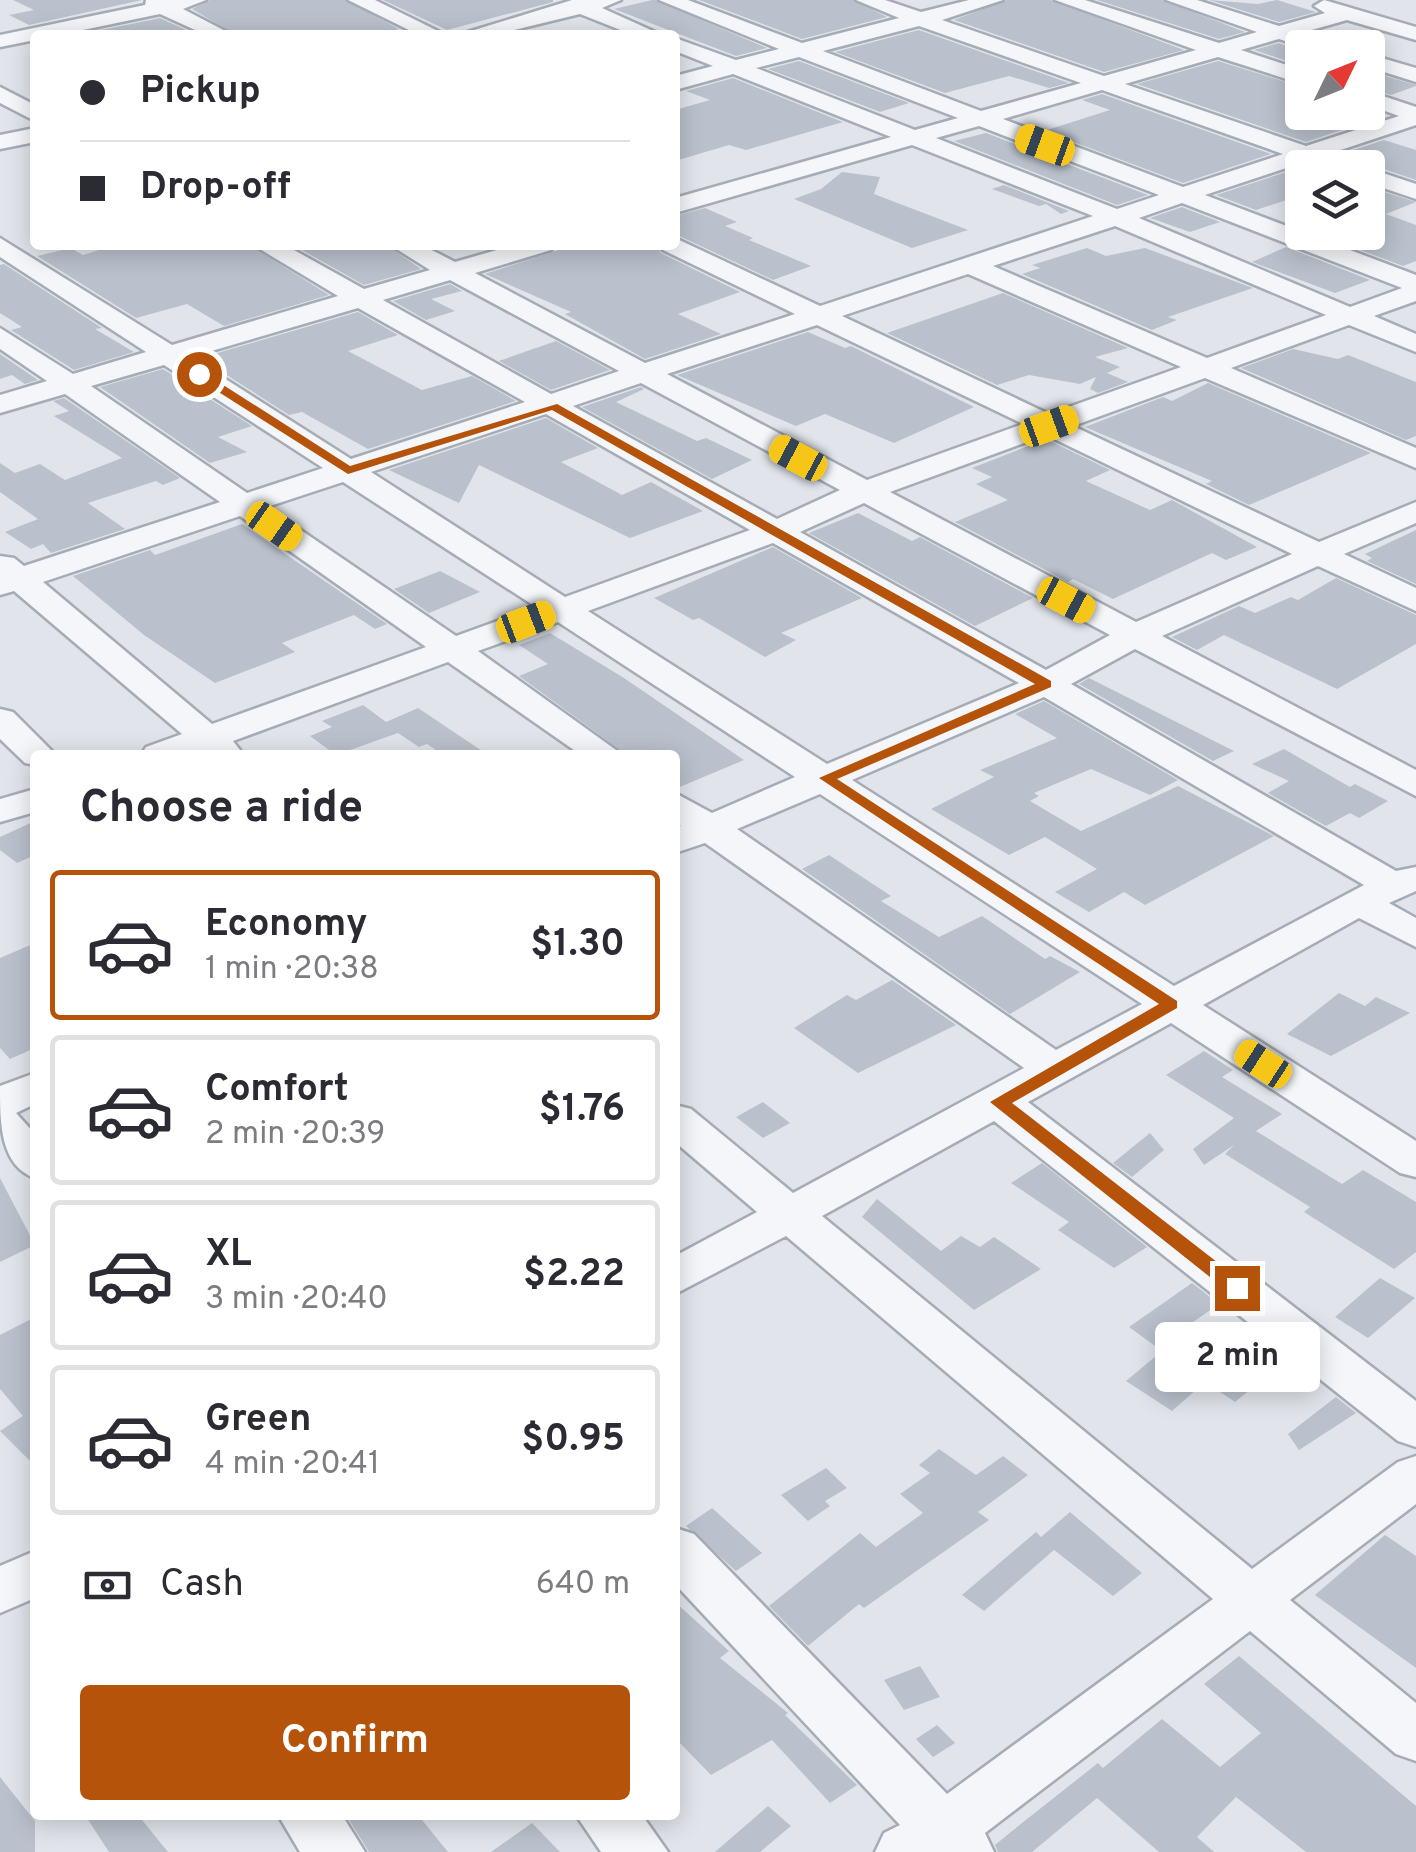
<!DOCTYPE html>
<html lang="en">
<head>
<meta charset="utf-8">
<style>
	:root { --surface:#fff; --page:#f2f2f3; --text:#2b2b33; --muted:#7c7c81; --line:#e1e1e2; --accent:#b45309 }
	body { margin:0; font-family:Overpass,sans-serif; background:var(--page); color:var(--text); height:100vh; display:flex; flex-direction:column; font-size:38px; white-space:nowrap }
	* { box-sizing:border-box; margin:0 }
	p { font-size:32px; color:var(--muted) }
	.icon { flex:none; width:55px; height:55px; fill:none; stroke:currentColor; stroke-width:2; stroke-linecap:round; stroke-linejoin:round }
	.map { position:relative; flex:1; overflow:hidden }
	.sheet { position:absolute; left:30px; top:750px; width:650px; height:1070px; display:flex; flex-direction:column; background:var(--surface); border-radius:10px; box-shadow:0 5px 25px #0003 }
	.sheet>* { flex:none }
	.hud { position:absolute; left:30px; top:30px; width:650px; height:220px; border-radius:10px; box-shadow:0 5px 25px #0003; display:grid; align-content:center; height:220px; padding:0 50px; background:var(--surface) }
	.needle { width:65px; rotate:47deg }
	.controls { position:absolute; left:1285px; top:30px; display:grid; gap:20px }
	.controls a { display:grid; place-items:center; width:100px; height:100px; border-radius:10px; background:var(--surface); box-shadow:0 5px 25px #0003; font-size:50px }
	.end { position:absolute; width:45px; height:45px; margin:-22px; border:12px solid #b45309; background:#fff; box-shadow:0 0 0 5px #fff }
	.from { border-radius:50% }
	.bubble { position:absolute; height:70px; border-radius:10px; background:var(--surface); box-shadow:0 5px 25px #0003; font-size:32px; font-weight:700; line-height:70px; text-align:center }
	.car { position:absolute; width:30px; height:60px; margin:-30px -15px; border-radius:12px; box-shadow:0 0 8px 2px #0007; background:linear-gradient(#f5c518 24%,#345 0 40%,#f5c518 0 76%,#345 0 86%,#f5c518 0) }
	.hud b { display:flex; align-items:center; gap:35px; height:95px; font-size:38px }
	.hud b+b { border-top:2px solid var(--line) }
	.hud i { width:25px; height:25px; background:var(--text) }
	ul { padding:0; list-style:none }
	li { display:flex; align-items:center; gap:30px; height:150px; margin:0 20px 15px; padding:0 30px; border:5px solid var(--line); border-radius:10px }
	li div { flex:1 }
	li b { display:block; font-size:38px }
	li em { font-style:normal; font-weight:700 }
	li.selected { border-color:var(--accent) }
	li>.icon { width:90px; height:90px; stroke-width:1.5 }
	h2 { padding:0 50px; font-size:45px; line-height:120px }
	.pay { display:flex; align-items:center; gap:25px; height:110px; padding:0 50px; font-size:38px }
	.pay p { margin-inline-start:auto }
	.action { display:flex; gap:20px; margin-top:auto; padding:20px 50px }
	.action a { flex:1; height:115px; border-radius:10px; background:var(--accent); color:#fff; font-size:40px; font-weight:700; line-height:115px; text-align:center }
	.map>svg:first-child { display:block }
	.building { fill:#bac1cc }
	.lines { fill:none; stroke-linecap:round; stroke-linejoin:round }
	.minor-casing { stroke:#a5acb6; stroke-width:5 }
	.minor { fill:#f4f6f9; fill-rule:evenodd }
	.route { fill:#b45309 }
</style>
</head>
<body>
<div class="map">
<svg width="1416" height="1852" viewBox="0 0 1416 1852">
	<rect width="100%" height="100%" fill="#e1e5eb"/>
	<g class="building">
		<polygon points="13,0 142,0 29,25 9,15 34,10"/>
		<polygon points="210,0 345,0 399,29 370,35 236,35 192,9"/>
		<polygon points="383,0 553,0 553,2 447,30"/>
		<polygon points="652,0 655,0 767,48 736,56 614,9"/>
		<polygon points="699,0 853,0 887,17 802,39"/>
		<polygon points="1007,0 1051,0 1184,50 1104,72 954,20"/>
		<polygon points="1097,0 1162,0 1245,32 1219,39"/>
		<polygon points="1209,0 1258,4 1277,0 1316,12 1279,22"/>
		<polygon points="160,18 197,35 77,35"/>
		<polygon points="919,30 1069,83 1049,88 1009,76 945,93 835,52"/>
		<polygon points="1279,43 1302,51 1302,66 1254,50"/>
		<polygon points="799,61 909,103 880,112 768,69"/>
		<polygon points="1218,61 1302,87 1302,112 1368,112 1368,109 1386,115 1306,142 1137,84"/>
		<polygon points="1368,71 1416,85 1416,86 1391,95 1368,88"/>
		<polygon points="733,78 843,122 746,150 729,145 675,161 675,110 710,100 686,91"/>
		<polygon points="1102,94 1271,154 1183,183 1044,131 1110,110 1082,100"/>
		<polygon points="986,133 1148,195 1117,205 954,141"/>
		<polygon points="1384,140 1416,150 1416,180 1369,164 1302,168 1302,195 1256,210 1216,195"/>
		<polygon points="842,172 880,177 874,194 968,230 912,248 794,199 821,189"/>
		<polygon points="1004,185 1069,211 1061,214 1046,204 1039,206 992,189"/>
		<polygon points="1375,189 1416,202 1386,214 1416,225 1416,261 1403,266 1318,234 1368,232 1368,208 1384,214"/>
		<polygon points="1182,207 1220,222 1190,232 1150,218"/>
		<polygon points="705,208 737,222 725,226 753,238 749,240 811,266 773,280 675,234 675,216"/>
		<polygon points="115,245 249,245 329,295 224,326 187,304 136,318 37,256 71,248 83,255"/>
		<polygon points="293,245 386,245 421,269 364,285"/>
		<polygon points="574,245 655,245 661,253 740,292 678,314 721,334 645,359 565,314 571,312 485,274"/>
		<polygon points="1286,247 1370,280 1335,293 1252,262"/>
		<polygon points="1087,248 1106,256 1145,248 1253,288 1168,317 1177,320 1152,330 1022,274 1040,268 1032,265"/>
		<polygon points="4,264 102,328 95,329 134,352 74,370 11,330 22,327 0,313 0,265"/>
		<polygon points="450,284 462,291 431,299 455,311 426,320 393,301"/>
		<polygon points="1003,293 1128,348 1095,357 1120,367 1107,373 1128,382 1098,393 1090,389 1096,377 1080,384 1029,375 997,385 887,333"/>
		<polygon points="358,312 398,335 348,351 422,390 472,376 516,401 368,449 302,412 289,415 200,358"/>
		<polygon points="808,332 845,348 851,346 974,407 894,443 825,414 796,426 677,375"/>
		<polygon points="556,341 610,370 551,390 499,361"/>
		<polygon points="1293,349 1338,359 1348,355 1416,382 1416,436 1406,440 1241,368"/>
		<polygon points="0,354 38,380 25,384 12,375 0,379"/>
		<polygon points="163,369 252,426 218,437 247,452 210,463 100,387"/>
		<polygon points="1208,383 1371,453 1249,505 1206,484 1212,481 1085,427 1163,397 1172,401"/>
		<polygon points="641,387 644,389 616,402 697,441 706,438 752,460 712,479 582,407"/>
		<polygon points="64,398 180,478 163,485 156,481 88,503 125,529 51,553 43,544 31,549 5,532 38,519 0,492 0,463 15,473 40,464 65,480 122,458 54,416 69,411 53,401"/>
		<polygon points="546,418 598,448 561,462 622,495 651,482 703,511 630,538 479,465 459,503 389,470"/>
		<polygon points="1046,439 1110,470 1086,481 1150,510 1172,500 1257,547 1226,560 1212,553 1113,599 1073,579 1068,582 955,522 1008,500 976,484 992,477 972,468"/>
		<polygon points="858,513 912,541 920,537 1033,598 975,626 809,533"/>
		<polygon points="242,524 387,624 375,629 354,615 282,643 295,652 215,683 144,635 73,576 150,550 155,555"/>
		<polygon points="1416,530 1416,584 1367,561 1372,558 1365,554"/>
		<polygon points="773,547 862,598 781,633 796,640 765,657 699,618 693,620 654,598"/>
		<polygon points="440,571 480,592 429,613 394,589"/>
		<polygon points="1336,578 1416,615 1416,644 1337,689 1224,635 1197,650 1172,637 1239,606 1255,613 1291,597 1298,600"/>
		<polygon points="550,633 624,678 744,760 675,789 675,755 627,755 519,676 548,664 519,645"/>
		<polygon points="1089,678 1234,751 1213,761 1079,684"/>
		<polygon points="1044,701 1178,780 1150,795 1091,769 1034,793 1039,796 1030,801 1081,831 1178,786 1274,836 1145,905 1124,892 1089,912 1055,892 1097,869 1045,837 1009,855 931,809 994,777 980,770 1057,738 1015,714"/>
		<polygon points="363,705 386,722 418,708 488,755 443,755 427,744 419,747 398,733 336,755 310,736 332,727 322,721"/>
		<polygon points="1284,749 1350,787 1355,784 1388,801 1359,818 1350,813 1326,826 1268,793 1289,781 1252,764"/>
		<polygon points="35,821 35,855 17,863 0,850 0,837"/>
		<polygon points="829,855 891,896 881,901 939,937 982,916 1045,959 1050,956 1080,972 1010,1014 802,869"/>
		<polygon points="35,943 35,1048 10,1059 0,1048 0,958"/>
		<polygon points="892,980 956,1025 858,1073 794,1028 847,995 856,1000"/>
		<polygon points="1339,993 1365,1006 1376,997 1410,1013 1331,1056 1287,1034"/>
		<polygon points="1204,1051 1233,1070 1222,1077 1282,1114 1256,1131 1342,1184 1363,1170 1416,1202 1416,1252 1394,1269 1304,1212 1310,1207 1225,1154 1234,1145 1204,1165 1193,1149 1234,1118 1166,1075"/>
		<polygon points="763,1102 790,1123 763,1138 736,1117"/>
		<polygon points="1150,1133 1164,1150 1132,1177 1113,1163"/>
		<polygon points="1042,1163 1147,1247 1114,1268 1058,1230 1069,1222 1011,1183"/>
		<polygon points="0,1178 35,1245 0,1262"/>
		<polygon points="877,1199 941,1251 961,1236 980,1247 994,1237 1041,1269 974,1310 862,1217"/>
		<polygon points="1380,1278 1415,1298 1368,1338 1335,1317"/>
		<polygon points="1192,1283 1219,1304 1186,1327 1228,1358 1248,1342 1281,1365 1235,1402 1205,1382 1172,1411 1126,1381 1162,1351 1129,1327"/>
		<polygon points="35,1317 35,1466 0,1431 23,1416 0,1389 0,1335"/>
		<polygon points="1336,1397 1356,1413 1299,1450 1288,1434"/>
		<polygon points="939,1449 976,1475 1003,1456 1028,1475 978,1512 989,1520 864,1608 859,1604 808,1646 769,1606 860,1533 876,1547 923,1513 900,1494 930,1473 919,1465"/>
		<polygon points="826,1468 847,1488 825,1501 830,1506 808,1521 781,1495"/>
		<polygon points="712,1508 762,1553 736,1571 686,1526"/>
		<polygon points="1070,1512 1142,1573 1113,1596 1054,1550 984,1611 962,1595 1036,1532 1041,1537"/>
		<polygon points="1385,1535 1416,1556 1416,1668 1315,1595"/>
		<polygon points="675,1602 729,1651 720,1658 788,1713 785,1715 857,1785 830,1803 772,1740 711,1775 675,1738"/>
		<polygon points="1239,1656 1416,1806 1416,1852 1306,1852 1236,1797 1197,1837 1214,1852 1159,1852 1097,1798 1032,1852 998,1852 995,1845 1022,1823 1098,1763 1103,1768 1162,1719 1220,1767 1261,1733 1204,1684"/>
		<polygon points="920,1666 940,1697 904,1710 884,1680"/>
		<polygon points="937,1725 955,1743 933,1757 916,1739"/>
		<polygon points="0,1777 35,1821 35,1852 0,1852"/>
		<polygon points="768,1806 791,1826 760,1852 715,1852"/>
		<polygon points="85,1815 138,1815 168,1852 109,1852"/>
		<polygon points="346,1815 418,1815 448,1852 369,1852"/>
		<polygon points="532,1823 560,1852 491,1852"/>
	</g>
	<g class="lines">
		<g class="minor-casing">
			<g id="minor">
				<polygon points="146,0 206,0 183,9 233,35 206,35 160,14 59,35 35,35 35,40 0,47 0,35 145,5"/>
				<polygon points="348,0 375,0 446,35 419,35"/>
				<polygon points="572,0 621,0 602,8 662,35 633,35 580,14 494,35 458,35"/>
				<path d="M659,0H688L802,43L899,18L856,0H885L921,12L969,0H1003L942,20L1104,76L1196,50L1055,0H1085L1219,43L1257,32L1166,0H1197L1279,26L1325,13L1314,6L1324,0L1416,27V40L1347,20L1301,33L1338,48H1305L1279,39L1241,50L1302,70V84L1218,57L1125,84L1306,146L1399,116L1368,105V91L1416,107V125L1205,195L1416,275V301L1374,316L1416,334V352L1349,325L1231,368L1416,448V468L1205,378L1073,426L1319,542L1416,502V523L1344,554L1416,588V611L1318,566L1162,636L1416,770V796L1135,649L1071,684L1396,871L1416,867V891L1389,903L1416,918V947L1359,918L1203,1005L1416,1141V1177L1400,1173L1171,1023L1028,1102L1416,1401V1447L1398,1441L994,1121L822,1216L1252,1569L1398,1462L1416,1456V1504L1290,1600L1416,1703V1761L1396,1754L1250,1631L985,1833L994,1852H875L884,1833L900,1825L675,1584V1528L694,1534L947,1794L1213,1599L786,1236L675,1294V1256L757,1212L675,1142V1105L691,1109L793,1193L1024,1068L705,843L675,853V828L681,826L675,821V793L712,813L795,777L558,622L478,651L623,755H581L448,662L233,741L240,750L237,755H141L146,747L182,734L14,591L0,595V556L14,558L24,566L220,502L65,394L0,413V395L47,381L0,349V328L73,374L146,352L0,257V238L172,345L338,296L253,245H285L364,289L430,270L390,245H422L455,262L514,245H555L551,250L475,273L645,363L795,314L663,250L659,245H675V238L820,306L1093,216L912,145L675,213V198L891,137L733,74L675,90V76L713,66L675,51V38L736,60L779,49ZM919,26L1081,83L981,111L823,51ZM799,57L958,118L915,130L756,68ZM1102,90L1283,154L1183,187L1003,119ZM979,126L1159,195L1117,209L936,138ZM1182,203L1402,288L1350,307L1139,218ZM1115,226L1326,315L1207,358L993,266ZM968,274L1181,367L1049,414L842,316ZM450,280L619,371L551,394L383,300ZM358,308L525,402L351,459L191,357ZM817,325L1023,424L867,480L667,374ZM164,365L323,468L247,493L91,386ZM641,383L840,490L777,519L573,406ZM546,414L750,530L565,597L371,472ZM1046,435L1292,554L1136,622L890,492ZM343,482L536,607L456,636L267,507ZM864,503L1110,635L1046,670L800,532ZM240,516L426,647L212,724L43,582ZM773,543L1019,683L827,764L588,611ZM1044,697L1364,885L1174,986L852,780ZM820,794L1142,1004L1056,1050L737,829Z"/>
				<polygon points="1368,54 1416,68 1416,82 1368,67"/>
				<polygon points="0,87 35,105 35,121 0,103"/>
				<polygon points="35,128 35,142 0,149 0,135"/>
				<polygon points="1368,168 1416,184 1416,199 1368,183"/>
				<polygon points="0,709 13,712 56,755 35,755 35,765 25,763 0,739"/>
				<polygon points="35,789 35,812 0,822 0,799"/>
				<path d="M35,1073V1104L16,1113L35,1134V1178C0,1166 0,1123 0,1086Z"/>
				<polygon points="35,1551 35,1598 0,1613 0,1566"/>
				<polygon points="278,1815 342,1815 365,1852 300,1852"/>
				<polygon points="576,1815 642,1815 668,1852 601,1852"/>
			</g>
		</g>
		<use href="#minor" class="minor"/>
	</g>
	<polygon class="route" points="195,372 203,372 350,466 557,404 1051,681 1051,687 837,779 1177,1001 1177,1008 1012,1103 1244,1283 1244,1293 1230,1293 990,1102 1159,1004 819,778 1035,684 552,410 348,474 195,377"/>
</svg>
<div class="controls">
<a><svg class="needle" viewBox="-14 -14 28 28"><path d="M0-13l5 13h-10z" fill="#e53935"/><path d="M0 13l5-13h-10z" fill="#7c7c81"/></svg></a>
<a><svg class="icon" aria-label="layers" viewBox="0 0 24 24"><path d="M12 4l9 5-9 5-9-5zM3 14l9 5 9-5"/></svg></a>
</div>
<i class="end from" style="left:199px;top:374px"></i>
<i class="end" style="left:1237px;top:1288px"></i>
<div class="bubble" style="left:1155px;top:1322px;width:165px">2 min</div>
<i class="car" style="left:1045px;top:145px;rotate:290deg"></i>
<i class="car" style="left:1049px;top:426px;rotate:70deg"></i>
<i class="car" style="left:798px;top:458px;rotate:298deg"></i>
<i class="car" style="left:274px;top:526px;rotate:125deg"></i>
<i class="car" style="left:1066px;top:600px;rotate:118deg"></i>
<i class="car" style="left:526px;top:622px;rotate:69deg"></i>
<i class="car" style="left:1263px;top:1064px;rotate:303deg"></i>
<div class="hud">
<b><i class="from"></i>Pickup</b>
<b><i></i>Drop-off</b>
</div>
<section class="sheet">
<h2>Choose a ride</h2>
<ul>
<li class="selected"><svg class="icon" aria-label="car" viewBox="0 0 24 24"><path d="M5 17H2v-5l4-1 3-4h7l3 4 3 1v5h-3M9 17h6M6 11h13"/><circle cx="7" cy="17" r="2"/><circle cx="17" cy="17" r="2"/></svg><div><b>Economy</b><p>1 min · 20:38</p></div><em>$1.30</em></li>
<li><svg class="icon" aria-label="car" viewBox="0 0 24 24"><path d="M5 17H2v-5l4-1 3-4h7l3 4 3 1v5h-3M9 17h6M6 11h13"/><circle cx="7" cy="17" r="2"/><circle cx="17" cy="17" r="2"/></svg><div><b>Comfort</b><p>2 min · 20:39</p></div><em>$1.76</em></li>
<li><svg class="icon" aria-label="car" viewBox="0 0 24 24"><path d="M5 17H2v-5l4-1 3-4h7l3 4 3 1v5h-3M9 17h6M6 11h13"/><circle cx="7" cy="17" r="2"/><circle cx="17" cy="17" r="2"/></svg><div><b>XL</b><p>3 min · 20:40</p></div><em>$2.22</em></li>
<li><svg class="icon" aria-label="car" viewBox="0 0 24 24"><path d="M5 17H2v-5l4-1 3-4h7l3 4 3 1v5h-3M9 17h6M6 11h13"/><circle cx="7" cy="17" r="2"/><circle cx="17" cy="17" r="2"/></svg><div><b>Green</b><p>4 min · 20:41</p></div><em>$0.95</em></li>
</ul>
<div class="pay"><svg class="icon" aria-label="cash" viewBox="0 0 24 24"><path d="M3 7h18v10H3z"/><circle cx="12" cy="12" r="2"/></svg>Cash<p>640 m</p></div>
<div class="action"><a>Confirm</a></div>
</section>
</div>
</body>
</html>
